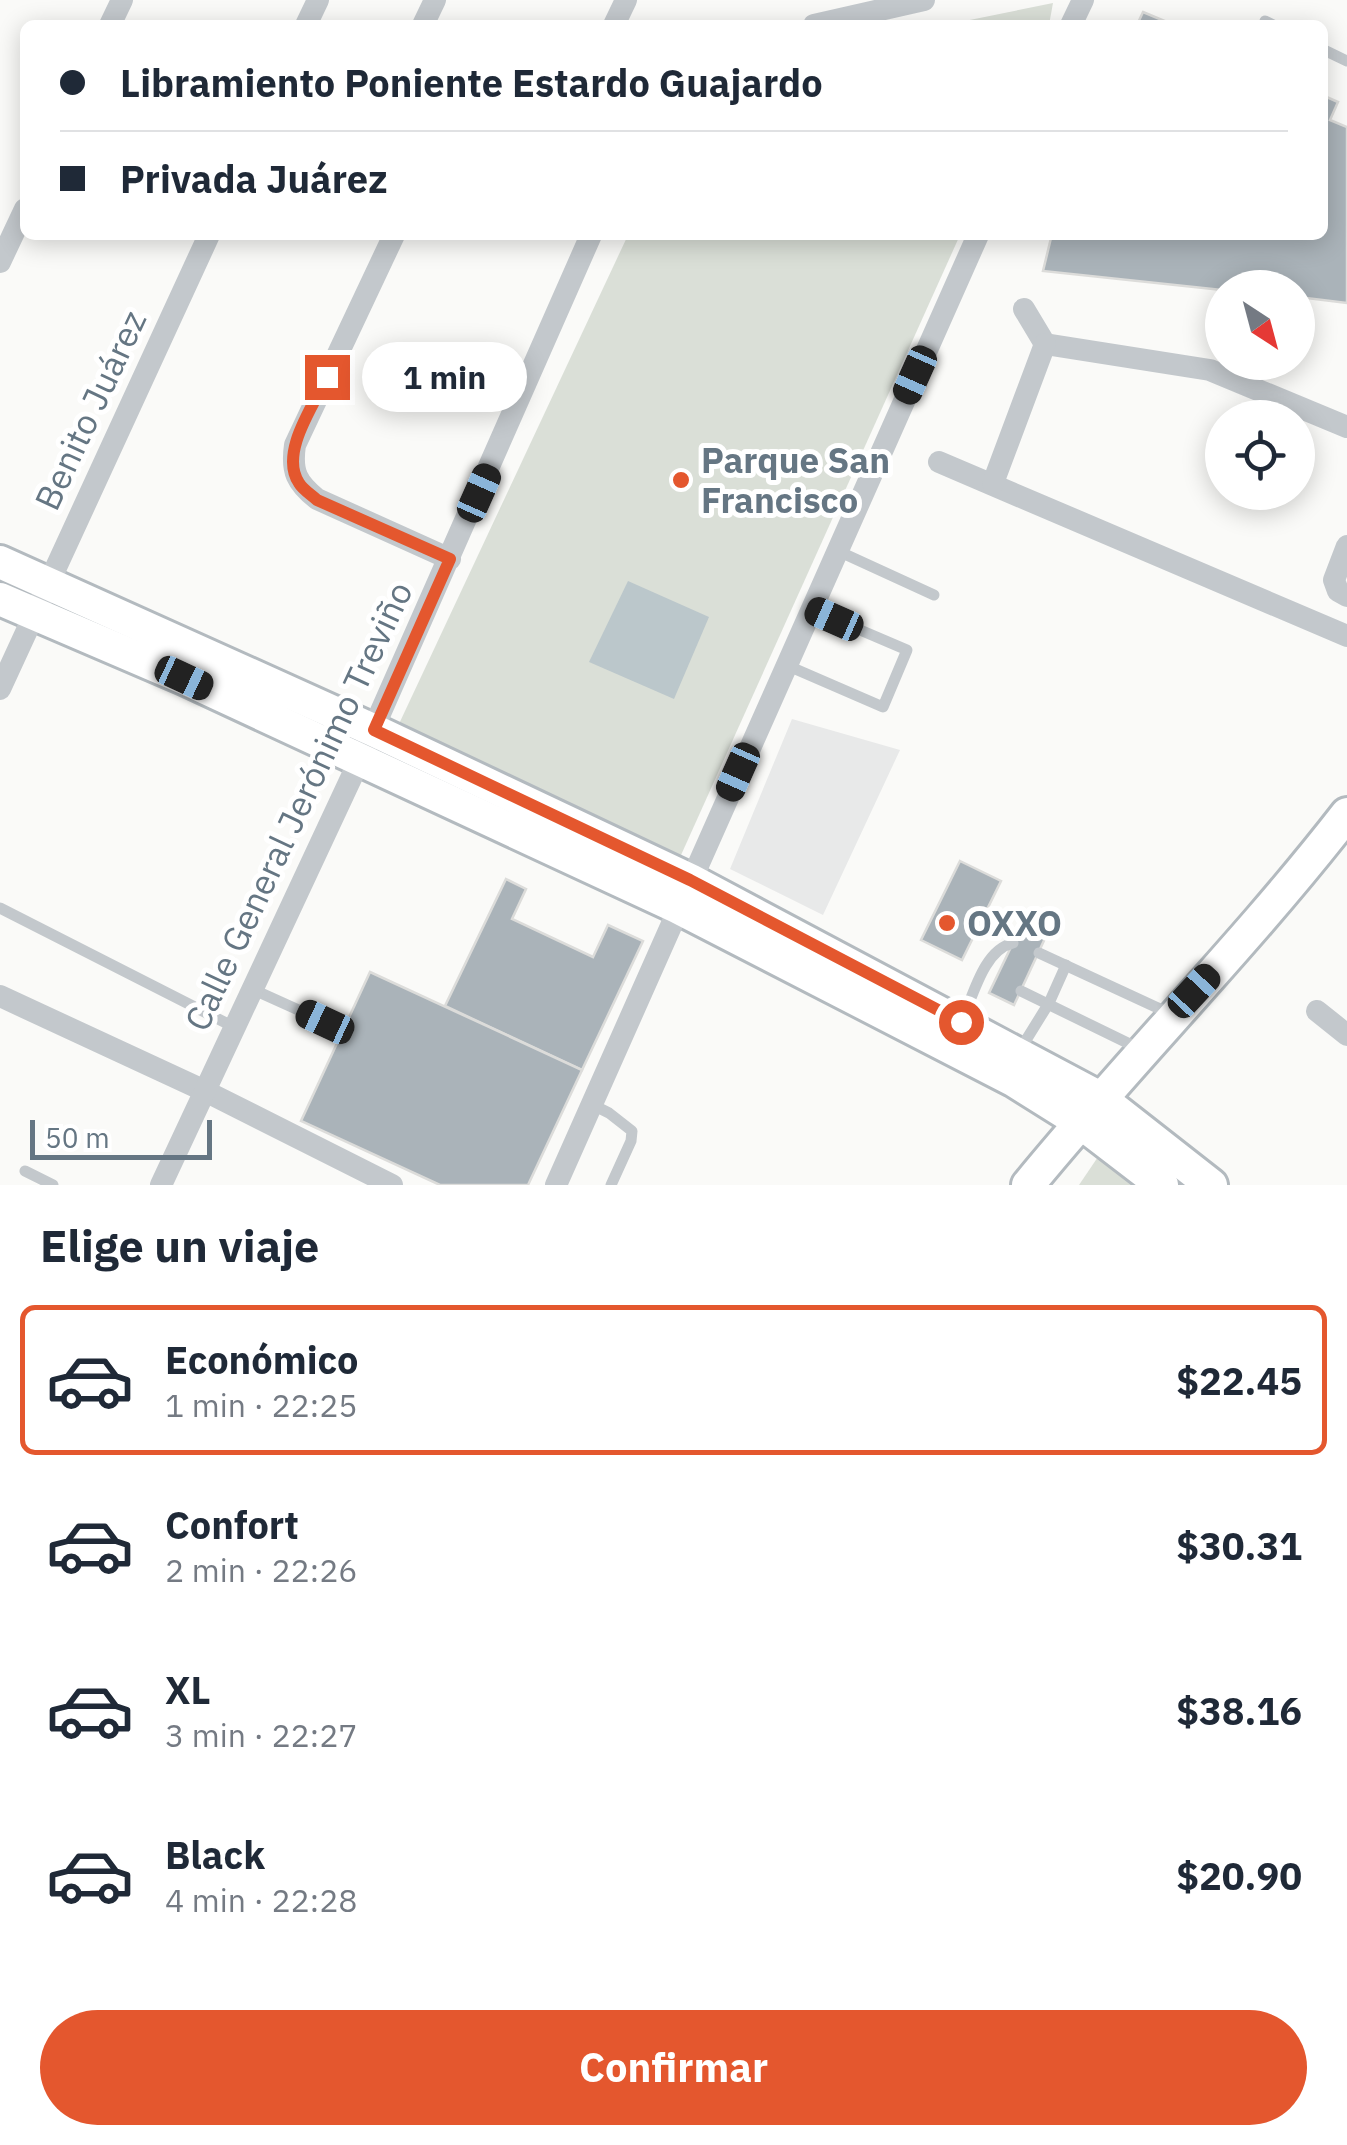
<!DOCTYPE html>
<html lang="es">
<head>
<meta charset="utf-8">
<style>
	:root { --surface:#fff; --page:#f2f2f3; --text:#1f2937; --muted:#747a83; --line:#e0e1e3; --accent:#e4572e }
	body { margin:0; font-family:"IBM Plex Sans",sans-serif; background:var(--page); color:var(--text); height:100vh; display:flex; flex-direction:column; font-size:38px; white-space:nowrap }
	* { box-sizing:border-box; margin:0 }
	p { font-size:32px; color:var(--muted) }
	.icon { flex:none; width:55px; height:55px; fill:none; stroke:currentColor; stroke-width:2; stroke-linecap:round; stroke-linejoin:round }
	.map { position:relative; height:1185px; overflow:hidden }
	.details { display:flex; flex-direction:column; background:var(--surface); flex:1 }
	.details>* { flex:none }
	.guide { position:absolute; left:20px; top:20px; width:1308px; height:220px; border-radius:15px; box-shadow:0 5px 25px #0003; display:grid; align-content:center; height:220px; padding:0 40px; background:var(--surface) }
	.needle { width:65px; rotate:144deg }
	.controls { position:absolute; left:1205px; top:270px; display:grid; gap:20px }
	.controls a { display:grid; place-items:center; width:110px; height:110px; border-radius:50%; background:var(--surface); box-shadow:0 5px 25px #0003; font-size:50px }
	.scale { position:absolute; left:30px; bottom:25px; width:182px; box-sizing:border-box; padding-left:10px; border:5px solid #657683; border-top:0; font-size:28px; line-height:35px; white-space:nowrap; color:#657683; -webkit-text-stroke:8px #fff; paint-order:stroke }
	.end { position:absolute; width:45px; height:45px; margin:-22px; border:12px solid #e4572e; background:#fff; box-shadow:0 0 0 5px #fff }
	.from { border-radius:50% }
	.bubble { position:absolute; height:70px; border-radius:35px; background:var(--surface); box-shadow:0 5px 25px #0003; font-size:32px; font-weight:800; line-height:70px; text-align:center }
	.car { position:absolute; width:30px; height:60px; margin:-30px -15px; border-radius:12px; box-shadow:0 0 8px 2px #0007; background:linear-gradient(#222 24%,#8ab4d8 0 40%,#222 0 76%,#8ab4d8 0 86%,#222 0) }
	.guide b { display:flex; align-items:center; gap:35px; height:95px; font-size:38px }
	.guide b+b { border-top:2px solid var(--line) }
	.guide i { width:25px; height:25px; background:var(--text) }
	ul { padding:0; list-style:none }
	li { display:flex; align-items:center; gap:30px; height:150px; margin:0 20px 15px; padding:0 20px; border:5px solid transparent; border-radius:15px }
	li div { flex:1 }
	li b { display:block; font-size:38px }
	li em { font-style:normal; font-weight:800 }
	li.active { border-color:var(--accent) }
	li>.icon { width:90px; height:90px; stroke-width:1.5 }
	h2 { padding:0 40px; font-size:45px; line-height:120px }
	.cta { display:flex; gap:20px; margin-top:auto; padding:20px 40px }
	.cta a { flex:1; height:115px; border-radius:60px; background:var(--accent); color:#fff; font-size:40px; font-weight:800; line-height:115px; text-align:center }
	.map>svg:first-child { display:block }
	.built { fill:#e8e9e9 }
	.green { fill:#dadfd7 }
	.water { fill:#bbc7cb }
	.building { fill:#aab3b9; stroke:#dcdcda; stroke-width:2.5 }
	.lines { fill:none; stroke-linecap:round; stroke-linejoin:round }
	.secondary-casing { stroke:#b3babf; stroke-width:38 }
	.lane { stroke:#c3c8cc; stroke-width:11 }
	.street { stroke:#c3c8cc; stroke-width:22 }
	.secondary { stroke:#fff; stroke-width:32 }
	.route { stroke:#e4572e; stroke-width:12 }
	.poi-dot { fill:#e4572e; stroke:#fff; stroke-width:4 }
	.labels { text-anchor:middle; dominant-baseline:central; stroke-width:10; stroke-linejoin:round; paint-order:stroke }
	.street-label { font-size:35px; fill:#657683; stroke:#fff }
	.poi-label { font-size:35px; font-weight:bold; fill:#657683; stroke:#fff; text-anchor:start }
</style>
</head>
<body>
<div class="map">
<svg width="1347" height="1185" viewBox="0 0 1347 1185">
	<rect width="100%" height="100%" fill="#fafaf8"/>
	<polygon class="built" points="792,719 900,750 823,915 730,869"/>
	<g class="green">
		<polygon points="1053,3 1049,25 945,25"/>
		<polygon points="628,235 960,235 677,864 398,726"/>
		<polygon points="1104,1148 1146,1185 1079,1185"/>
	</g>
	<polygon class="water" points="628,581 709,617 674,699 589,662"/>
	<g class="building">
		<polygon points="1143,12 1174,25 1137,25"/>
		<polygon points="1322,95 1338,102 1330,120 1347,127 1347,303 1298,297 1298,288 1222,290 1043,271 1051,238 1039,235 1322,235"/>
		<polygon points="960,861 1001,881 962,960 921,940"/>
		<polygon points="506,879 526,889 512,919 593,957 608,925 643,941 582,1070 445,1006"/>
		<polygon points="1023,922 1047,934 1014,1005 989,993"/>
		<polygon points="370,972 582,1070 528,1185 440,1185 301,1121"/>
	</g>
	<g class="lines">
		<g class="secondary-casing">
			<g id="secondary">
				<polyline points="0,562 373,730 690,880 1100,1098 1211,1185"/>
				<polyline points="0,599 184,678 677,907 1013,1080 1080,1122 1162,1185"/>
				<path d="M1028,1185C1131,1059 1247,943 1347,814"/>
			</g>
		</g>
		<g class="lane">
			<polyline points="1265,21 1273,25"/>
			<polyline points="1322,49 1347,61"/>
			<polyline points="838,551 934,595"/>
			<polyline points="786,665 883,707 907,650 811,609"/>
			<polyline points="0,908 234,1027"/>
			<polyline points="1039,953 1173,1015"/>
			<polyline points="252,989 325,1022"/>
			<polyline points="1021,991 1142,1050"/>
			<path d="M961,1023C973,997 983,950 1013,943"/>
			<polyline points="1018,1053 1049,1003 1066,965"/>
			<polyline points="591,1104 609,1113 632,1131 631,1141 611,1185"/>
			<polyline points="25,1171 53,1185"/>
		</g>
		<g class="street">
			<polyline points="110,25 122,0"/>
			<polyline points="306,25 318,0"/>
			<polyline points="423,25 435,0"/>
			<polyline points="614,25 626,0"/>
			<polyline points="814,25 924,0"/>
			<polyline points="1071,25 1083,0"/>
			<path d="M394,235L295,445C291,472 297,483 317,499L450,559"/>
			<polyline points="0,262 25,209"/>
			<polyline points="1024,309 1045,344"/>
			<polyline points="1045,344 1210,370 1347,427"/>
			<polyline points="939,462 1347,636"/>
			<polyline points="993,483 1045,344"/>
			<polyline points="1347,546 1334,580 1338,591 1347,596"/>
			<polyline points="0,689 209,235"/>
			<polyline points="0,996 205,1091 392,1185"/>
			<polyline points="1317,1011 1347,1035"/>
			<polyline points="161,1185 360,759 591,235"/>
			<polyline points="556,1185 978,235"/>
		</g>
		<use href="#secondary" class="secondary"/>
	</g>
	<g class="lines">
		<path class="route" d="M327,377C314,405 279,453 299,483C303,490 312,495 317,500L450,559L374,730L690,880L961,1022"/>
	</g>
	<g class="poi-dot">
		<circle cx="681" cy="480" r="10"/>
		<circle cx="947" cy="923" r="10"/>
	</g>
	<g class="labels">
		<g class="street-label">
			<text transform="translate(90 410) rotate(-65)">Benito Juárez</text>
			<text transform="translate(298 806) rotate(-65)">Calle General Jerónimo Treviño</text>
		</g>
		<g class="poi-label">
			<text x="701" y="460">Parque San<tspan x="701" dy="40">Francisco</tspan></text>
			<text x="967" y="923">OXXO</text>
		</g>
	</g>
</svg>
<div class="controls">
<a><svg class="needle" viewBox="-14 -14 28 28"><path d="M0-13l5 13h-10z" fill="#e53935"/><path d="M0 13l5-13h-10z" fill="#747a83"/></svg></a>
<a><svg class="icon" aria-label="locate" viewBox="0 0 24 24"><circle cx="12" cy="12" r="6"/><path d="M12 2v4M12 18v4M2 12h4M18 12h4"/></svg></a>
</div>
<div class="scale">50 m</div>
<i class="end from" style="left:961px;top:1022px"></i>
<i class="end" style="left:327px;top:377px"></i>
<div class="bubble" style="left:362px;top:342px;width:165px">1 min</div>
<i class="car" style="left:915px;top:375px;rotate:204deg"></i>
<i class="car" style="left:479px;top:493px;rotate:24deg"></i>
<i class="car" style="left:834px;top:619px;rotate:294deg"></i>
<i class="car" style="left:184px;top:678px;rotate:115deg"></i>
<i class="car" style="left:738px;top:772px;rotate:204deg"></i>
<i class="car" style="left:1194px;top:991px;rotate:43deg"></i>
<i class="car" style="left:325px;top:1022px;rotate:295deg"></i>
<div class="guide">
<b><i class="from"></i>Libramiento Poniente Estardo Guajardo</b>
<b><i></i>Privada Juárez</b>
</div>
</div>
<section class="details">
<h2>Elige un viaje</h2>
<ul>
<li class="active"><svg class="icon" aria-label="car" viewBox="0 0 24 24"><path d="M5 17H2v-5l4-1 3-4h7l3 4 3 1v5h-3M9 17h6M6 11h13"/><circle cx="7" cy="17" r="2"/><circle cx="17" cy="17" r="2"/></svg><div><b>Económico</b><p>1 min · 22:25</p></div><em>$22.45</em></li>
<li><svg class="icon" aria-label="car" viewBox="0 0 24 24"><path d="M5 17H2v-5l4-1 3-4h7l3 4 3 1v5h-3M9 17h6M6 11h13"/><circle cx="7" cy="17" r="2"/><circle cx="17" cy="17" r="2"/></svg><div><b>Confort</b><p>2 min · 22:26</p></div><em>$30.31</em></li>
<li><svg class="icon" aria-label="car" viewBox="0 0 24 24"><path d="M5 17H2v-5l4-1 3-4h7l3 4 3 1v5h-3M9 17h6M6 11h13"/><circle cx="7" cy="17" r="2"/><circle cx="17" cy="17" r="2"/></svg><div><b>XL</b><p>3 min · 22:27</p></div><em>$38.16</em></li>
<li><svg class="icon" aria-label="car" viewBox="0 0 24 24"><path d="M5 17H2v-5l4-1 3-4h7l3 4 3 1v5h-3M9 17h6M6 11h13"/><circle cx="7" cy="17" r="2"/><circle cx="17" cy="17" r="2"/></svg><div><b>Black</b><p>4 min · 22:28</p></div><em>$20.90</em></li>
</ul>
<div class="cta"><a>Confirmar</a></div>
</section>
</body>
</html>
